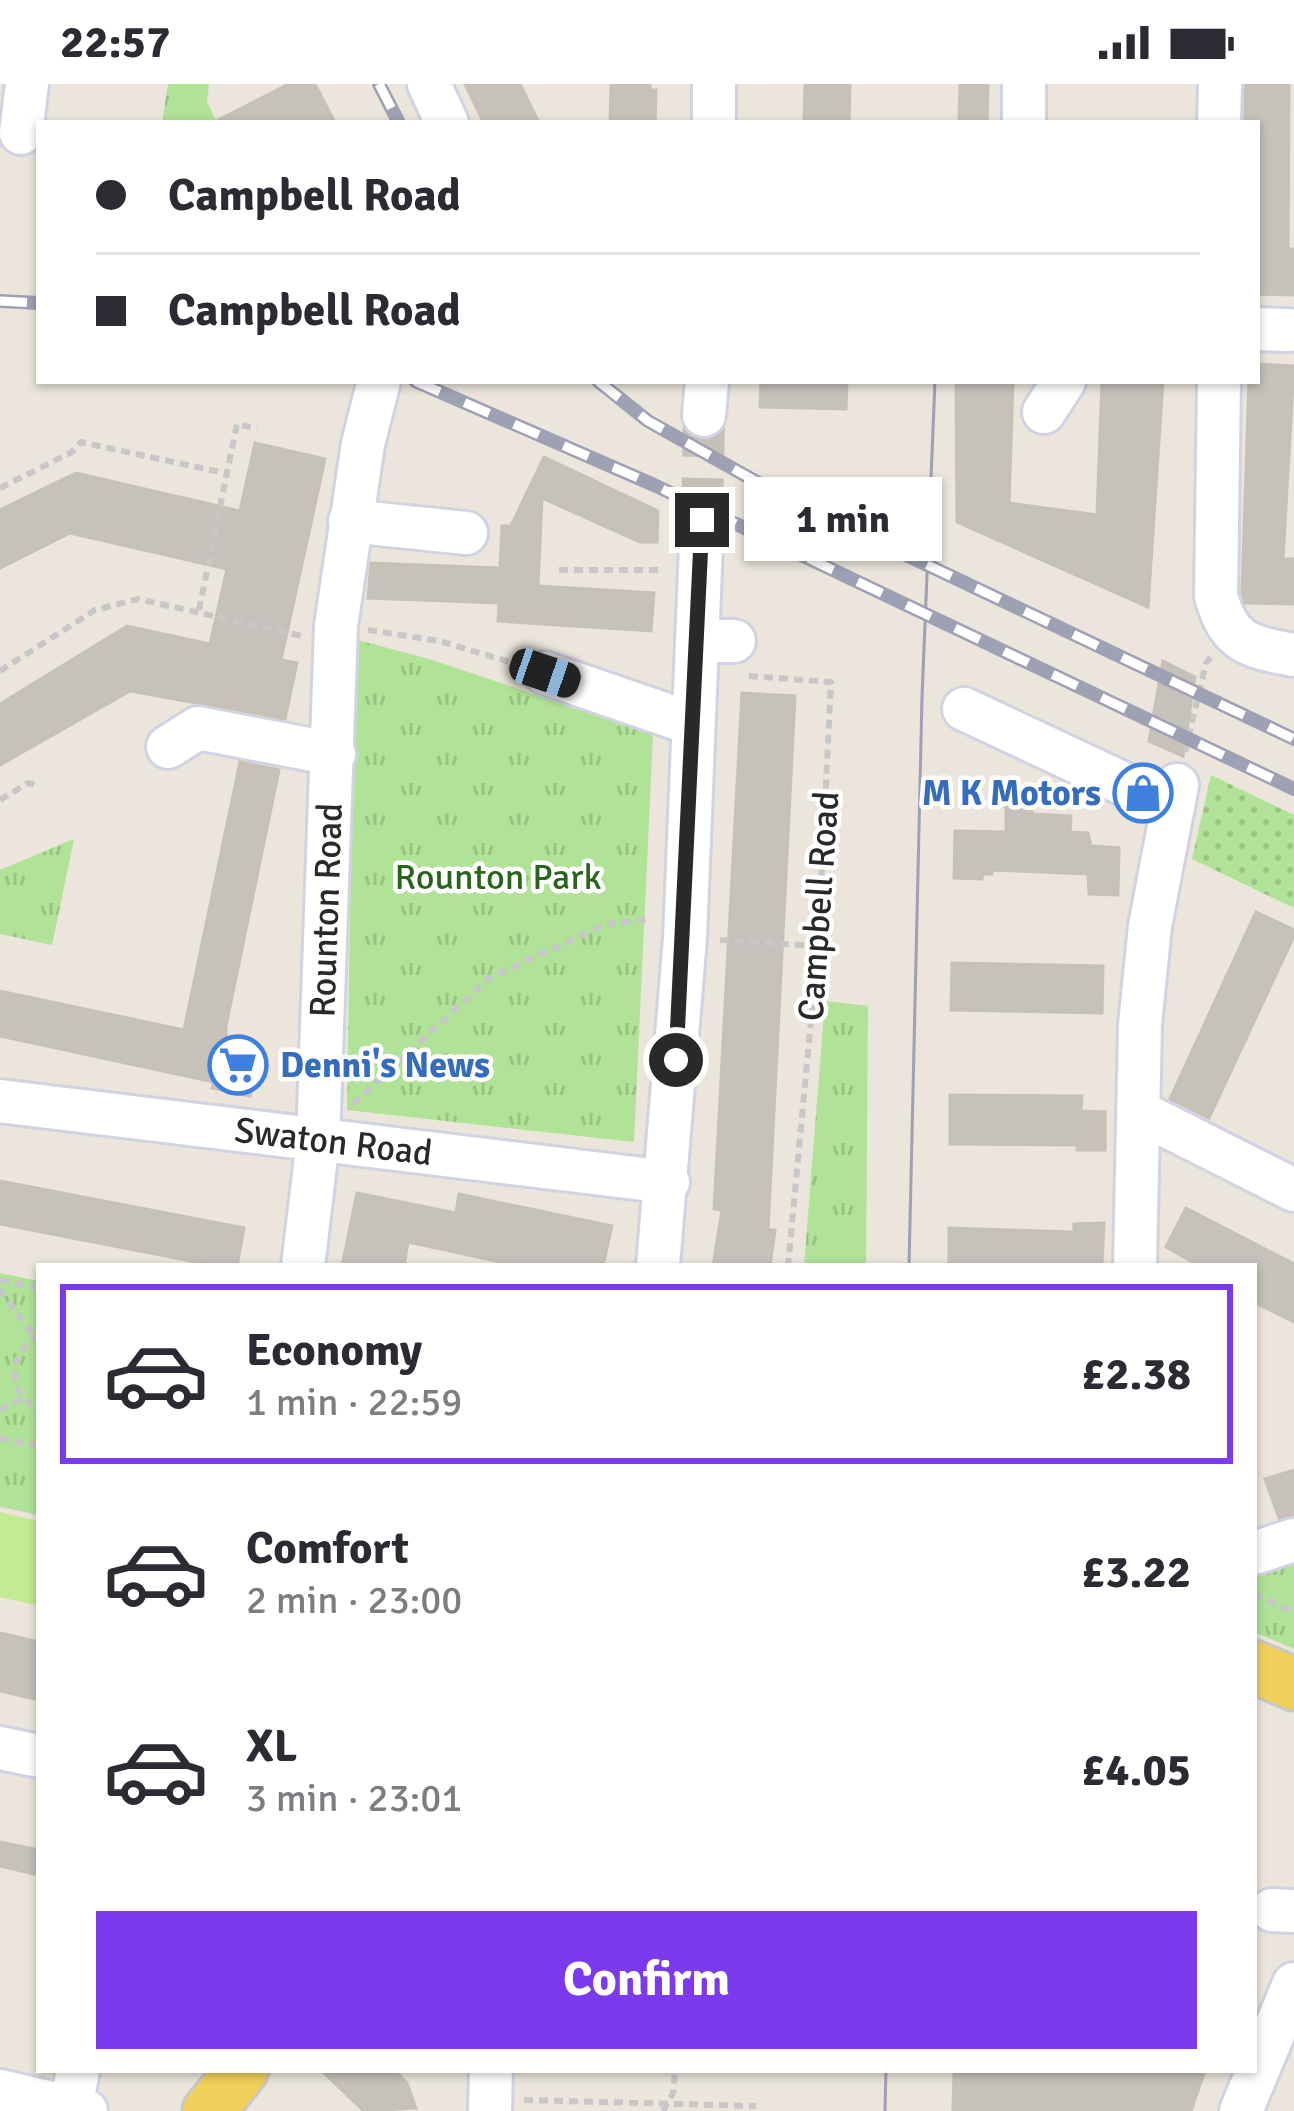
<!DOCTYPE html>
<html lang="en">
<head>
<meta charset="utf-8">
<style>
	:root { --surface:#fff; --page:#f2f2f3; --text:#2b2b33; --muted:#7c7c81; --line:#e1e1e2; --accent:#7c3aed }
	body { margin:0; font-family:Signika,sans-serif; background:var(--page); color:var(--text); height:100vh; display:flex; flex-direction:column; font-size:45px; white-space:nowrap }
	* { box-sizing:border-box; margin:0 }
	p { font-size:39px; color:var(--muted) }
	.icon { flex:none; width:66px; height:66px; fill:none; stroke:currentColor; stroke-width:2; stroke-linecap:round; stroke-linejoin:round }
	.map { position:relative; flex:1; overflow:hidden }
	.sheet { position:absolute; left:36px; top:1179px; width:1221px; height:810px; display:flex; flex-direction:column; background:var(--surface); border-radius:0px; box-shadow:0 3px 9px #0004 }
	.sheet>* { flex:none }
	.top-card { position:absolute; left:36px; top:36px; width:1224px; height:264px; border-radius:0px; box-shadow:0 3px 9px #0004; display:grid; align-content:center; height:264px; padding:0 60px; background:var(--surface) }
	.end { position:absolute; width:54px; height:54px; margin:-27px; border:15px solid #292929; background:#fff; box-shadow:0 0 0 6px #fff }
	.from { border-radius:50% }
	.bubble { position:absolute; height:84px; border-radius:0px; background:var(--surface); box-shadow:0 3px 9px #0004; font-size:39px; font-weight:700; line-height:84px; text-align:center }
	.car { position:absolute; width:36px; height:72px; margin:-36px -18px; border-radius:15px; box-shadow:0 0 9px 3px #0007; background:linear-gradient(#222 24%,#8ab4d8 0 40%,#222 0 76%,#8ab4d8 0 86%,#222 0) }
	.top-card b { display:flex; align-items:center; gap:42px; height:114px; font-size:45px }
	.top-card b+b { border-top:3px solid var(--line) }
	.top-card i { width:30px; height:30px; background:var(--text) }
	ul { padding:21px 0 0; list-style:none }
	li { display:flex; align-items:center; gap:36px; height:180px; margin:0 24px 18px; padding:0 36px; border:6px solid transparent; border-radius:0px }
	li div { flex:1 }
	li b { display:block; font-size:45px }
	li em { font-style:normal; font-weight:700 }
	li.selected { border-color:var(--accent) }
	li>.icon { width:108px; height:108px; stroke-width:1.5 }
	.cta { display:flex; gap:24px; margin-top:auto; padding:24px 60px }
	.cta a { flex:1; height:138px; border-radius:0px; background:var(--accent); color:#fff; font-size:48px; font-weight:700; line-height:138px; text-align:center }
	.status { display:flex; justify-content:space-between; align-items:center; height:84px; padding:0 60px; background:var(--surface); direction:ltr }
	.status svg { height:33px; fill:currentColor }
	.map>svg:first-child { display:block }
	.grass { fill:url(#grass-tufts) }
	.garden { fill:url(#garden-dots) }
	.pitch { fill:#c4ea93 }
	.building { fill:#c7c1bb; stroke:#c7c0b5; stroke-width:3 }
	.lines { fill:none; stroke-linecap:round; stroke-linejoin:round }
	.minor-tunnel { stroke:#c4bfb7; stroke-width:42; stroke-dasharray:42 21; stroke-linecap:butt }
	.minor-casing { stroke:#d0d3e2; stroke-width:48 }
	.major-casing { stroke:#c7c7c7; stroke-width:57 }
	.path { stroke:#c7c7c7; stroke-width:6; stroke-dasharray:9 6; stroke-linecap:butt }
	.minor { stroke:#fff; stroke-width:42 }
	.major { stroke:#f0cf5b; stroke-width:51 }
	.tram { stroke:#9ea1b4; stroke-width:3 }
	.rail-casing { stroke:#9ea1b4; stroke-width:14 }
	.rail { stroke:#fff; stroke-width:9; stroke-dasharray:27; stroke-linecap:butt }
	.route { stroke:#292929; stroke-width:15 }
	.labels { text-anchor:middle; dominant-baseline:central; stroke-width:9; stroke-linejoin:round; paint-order:stroke }
	.shop-label { font-size:36px; font-weight:bold; fill:#366cbe; stroke:#fff; text-anchor:end }
	.park-label { font-size:36px; fill:#28651a; stroke:#fff }
	.street-label { font-size:36px; fill:#292929; stroke:#fff }
</style>
</head>
<body>
<div class="status"><b>22:57</b><svg viewBox="0 0 49 12"><path d="M0 12V9h3v3zM5 12V6h3v6zM10 12V3h3v9zM15 12V0h3v12zM26 1h20v11H26zM47 4h2v5h-2z"/></svg></div>
<div class="map">
<svg width="1294" height="2027" viewBox="0 0 1294 2027">
	<defs>
		<pattern id="grass-tufts" width="24" height="20" patternUnits="userSpaceOnUse" patternTransform="scale(3)"><rect width="24" height="20" fill="#b0e297"/><path d="M3 7l-1-3M5 7V3M7 7l1-3M15 17l-1-3M17 17v-4M19 17l1-3" fill="none" stroke="#97c282"/></pattern>
		<pattern id="garden-dots" width="8" height="8" patternUnits="userSpaceOnUse" patternTransform="scale(3)"><rect width="8" height="8" fill="#b0e297"/><path d="M2 2h.1M6 6h.1" fill="none" stroke="#97c282" stroke-width="1.8" stroke-linecap="round"/></pattern>
	</defs>
	<rect width="100%" height="100%" fill="#ebe5db"/>
	<g class="grass">
		<polygon points="168,0 209,0 207,18 217,39 162,39"/>
		<polygon points="354,555 429,575 653,650 634,1058 347,1026"/>
		<polygon points="74,755 52,861 0,850 0,786"/>
		<polygon points="825,917 868,922 866,1182 804,1182"/>
		<polygon points="0,1189 39,1197 39,1431 0,1423"/>
		<polygon points="1294,1476 1294,1565 1254,1548 1254,1487"/>
	</g>
	<polygon class="garden" points="1211,691 1294,731 1294,824 1192,775"/>
	<polygon class="pitch" points="0,1428 39,1437 39,1522 0,1513"/>
	<g class="building">
		<polygon points="289,0 315,0 335,39 212,39"/>
		<polygon points="465,0 520,0 539,39 484,39"/>
		<polygon points="611,0 650,0 650,6 656,6 655,39 610,39"/>
		<polygon points="805,0 850,0 849,39 804,39"/>
		<polygon points="960,0 988,0 987,39 959,39"/>
		<polygon points="1245,0 1289,0 1288,165 1294,165 1294,211 1257,210 1257,39 1245,39"/>
		<polygon points="1257,280 1294,282 1283,475 1294,475 1294,520 1245,519 1242,508 1249,297 1257,297"/>
		<polygon points="761,297 847,297 846,325 760,323"/>
		<polygon points="956,297 1013,297 1009,419 1097,431 1102,297 1163,297 1148,523 957,438"/>
		<polygon points="255,359 325,375 281,576 297,579 285,635 130,607 0,681 0,620 127,542 210,560 227,485 70,449 0,484 0,426 76,389 240,427"/>
		<polygon points="544,373 658,427 657,458 640,458 542,414 538,502 654,509 651,547 498,537 499,519 368,514 371,479 500,484 502,442 511,442"/>
		<polygon points="1163,577 1195,593 1183,672 1149,657"/>
		<polygon points="742,609 795,612 768,1146 775,1146 770,1182 713,1182 722,1126 714,1125"/>
		<polygon points="240,678 279,686 226,942 226,963 260,971 250,1012 212,1004 214,998 0,952 0,907 184,946"/>
		<polygon points="1006,719 1032,720 1032,730 1071,732 1070,748 1088,749 1091,762 1119,764 1118,811 1089,810 1088,790 992,786 992,790 983,790 982,795 954,794 955,747 1006,748"/>
		<polygon points="1256,828 1294,846 1294,852 1209,1034 1170,1015"/>
		<polygon points="952,879 1103,882 1102,929 951,926"/>
		<polygon points="950,1011 1082,1012 1081,1027 1105,1028 1105,1066 1077,1066 1077,1061 950,1060"/>
		<polygon points="0,1097 244,1144 237,1182 217,1182 0,1140"/>
		<polygon points="357,1109 456,1129 459,1110 612,1142 603,1182 519,1182 408,1158 404,1182 342,1182"/>
		<polygon points="1186,1124 1294,1180 1294,1238 1254,1218 1254,1182 1200,1182 1166,1163"/>
		<polygon points="1104,1139 1102,1181 949,1182 949,1144 1074,1148 1074,1140"/>
		<polygon points="1294,1386 1294,1431 1279,1434 1265,1395"/>
		<polygon points="0,1549 39,1558 39,1616 0,1607"/>
		<polygon points="0,1758 39,1766 39,1791 0,1782"/>
		<polygon points="321,1986 394,1986 407,1999 416,2024 364,2027"/>
		<polygon points="954,1986 1205,1986 1191,2027 953,2027"/>
	</g>
	<g class="lines">
		<polyline class="minor-tunnel" points="702,436 704,331"/>
		<g class="minor-casing">
			<g id="minor">
				<polyline points="429,0 447,39"/>
				<polyline points="1024,0 1024,39"/>
				<polyline points="714,39 714,0"/>
				<polyline points="1219,39 1220,0"/>
				<polyline points="21,49 27,0"/>
				<polyline points="1257,245 1288,246"/>
				<path d="M1219,297L1216,512C1229,559 1249,563 1294,571"/>
				<polyline points="1044,328 1064,297"/>
				<polyline points="704,331 707,297"/>
				<polyline points="350,437 466,449"/>
				<polyline points="697,557 734,557"/>
				<polyline points="545,589 693,640"/>
				<polyline points="964,625 1173,723"/>
				<polyline points="168,663 198,644 334,670"/>
				<path id="s1" d="M0,1017L668,1098"/>
				<polyline points="1141,1029 1294,1106"/>
				<path id="s2" d="M303,1182L318,1057L336,542L363,360L379,297"/>
				<polyline points="658,1182 685,854 702,436"/>
				<polyline points="1135,1182 1140,941 1150,842 1177,701"/>
				<polyline points="1254,1469 1294,1456"/>
				<polyline points="0,1664 39,1672"/>
				<polyline points="1272,1826 1294,1827"/>
				<polyline points="0,2007 86,2027"/>
				<polyline points="71,2024 78,1986"/>
				<polyline points="490,2027 491,1986"/>
				<polyline points="1241,2027 1294,1900"/>
			</g>
		</g>
		<g class="major-casing">
			<g id="major">
				<polyline points="1254,1583 1294,1600"/>
				<polyline points="209,2027 242,1986"/>
			</g>
		</g>
		<g class="path">
			<polyline points="0,404 72,368 81,358 229,390"/>
			<polyline points="559,486 663,486"/>
			<polyline points="199,526 237,340 257,345"/>
			<polyline points="368,546 439,557 513,579"/>
			<polyline points="0,587 95,526 138,515 302,552"/>
			<polyline points="749,592 831,598 818,862 788,1182"/>
			<polyline points="1185,668 1206,579 1212,572"/>
			<polyline points="0,716 28,699 38,701"/>
			<polyline points="720,856 818,862"/>
			<polyline points="353,1020 489,894 606,840 651,835"/>
			<polyline points="0,1196 39,1204"/>
			<polyline points="0,1205 34,1253"/>
			<path d="M39,1251C7,1270 7,1308 39,1327"/>
			<polyline points="0,1326 22,1314"/>
			<polyline points="0,1354 39,1362"/>
			<polyline points="1254,1509 1294,1529"/>
			<polyline points="524,2016 756,2022"/>
			<polyline points="663,2027 673,2009 675,1986"/>
		</g>
		<use href="#minor" class="minor"/>
		<use href="#major" class="major"/>
		<g class="tram">
			<polyline points="909,1182 922,613 935,297"/>
			<polyline points="885,2027 886,1986"/>
		</g>
		<g class="rail-casing">
			<g id="rail">
				<polyline points="379,0 399,39"/>
				<polyline points="0,217 39,219"/>
				<polyline points="415,297 654,401 1294,705"/>
				<polyline points="598,297 648,337 782,412 1294,655"/>
			</g>
		</g>
		<use href="#rail" class="rail"/>
	</g>
	<g class="lines">
		<polyline class="route" points="676,976 702,436"/>
	</g>
	<defs>
		<g id="shop-ring" transform="scale(3)"><circle r="9.5" fill="#fff" stroke="#3f7fe0" stroke-width="1.5"/><path d="M-5-2.5h2.3a2.7 3.5 0 0 1 5.4 0H5L5.5 6h-11ZM-1.5-2.5h3a1.5 2.3 0 0 0-3 0Z" fill="#3f7fe0"/></g>
		<g id="supermarket-ring" transform="scale(3)"><circle r="9.5" fill="#fff" stroke="#3f7fe0" stroke-width="1.5"/><path d="M-6-5.5h2.5l.6 2H6L4.5 2H-2.5L-4.4-4H-6ZM-1.5 3.2a1.3 1.3 0 1 0 .1 0ZM3 3.2a1.3 1.3 0 1 0 .1 0Z" fill="#3f7fe0"/></g>
	</defs>
	<g fill-rule="evenodd">
		<use href="#shop-ring" x="1143" y="709"/>
		<use href="#supermarket-ring" x="238" y="981"/>
	</g>
	<g class="labels">
		<g class="shop-label">
			<text x="1101" y="709">M K Motors</text>
			<text x="280" y="981" text-anchor="start">Denni's News</text>
		</g>
		<g class="park-label">
			<text x="498" y="793">Rounton Park</text>
		</g>
		<g class="street-label">
			<text transform="translate(819 822) rotate(-86)">Campbell Road</text>
			<text stroke="none"><textPath href="#s2" startOffset="357">Rounton Road</textPath></text>
			<text stroke="none"><textPath href="#s1" startOffset="336">Swaton Road</textPath></text>
		</g>
	</g>
</svg>
<i class="end from" style="left:676px;top:976px"></i>
<i class="end" style="left:702px;top:436px"></i>
<div class="bubble" style="left:744px;top:393px;width:198px">1 min</div>
<i class="car" style="left:545px;top:589px;rotate:109deg"></i>
<div class="top-card">
<b><i class="from"></i>Campbell Road</b>
<b><i></i>Campbell Road</b>
</div>
<section class="sheet">
<ul>
<li class="selected"><svg class="icon" aria-label="car" viewBox="0 0 24 24"><path d="M5 17H2v-5l4-1 3-4h7l3 4 3 1v5h-3M9 17h6M6 11h13"/><circle cx="7" cy="17" r="2"/><circle cx="17" cy="17" r="2"/></svg><div><b>Economy</b><p>1 min · 22:59</p></div><em>£2.38</em></li>
<li><svg class="icon" aria-label="car" viewBox="0 0 24 24"><path d="M5 17H2v-5l4-1 3-4h7l3 4 3 1v5h-3M9 17h6M6 11h13"/><circle cx="7" cy="17" r="2"/><circle cx="17" cy="17" r="2"/></svg><div><b>Comfort</b><p>2 min · 23:00</p></div><em>£3.22</em></li>
<li><svg class="icon" aria-label="car" viewBox="0 0 24 24"><path d="M5 17H2v-5l4-1 3-4h7l3 4 3 1v5h-3M9 17h6M6 11h13"/><circle cx="7" cy="17" r="2"/><circle cx="17" cy="17" r="2"/></svg><div><b>XL</b><p>3 min · 23:01</p></div><em>£4.05</em></li>
</ul>
<div class="cta"><a>Confirm</a></div>
</section>
</div>
</body>
</html>
